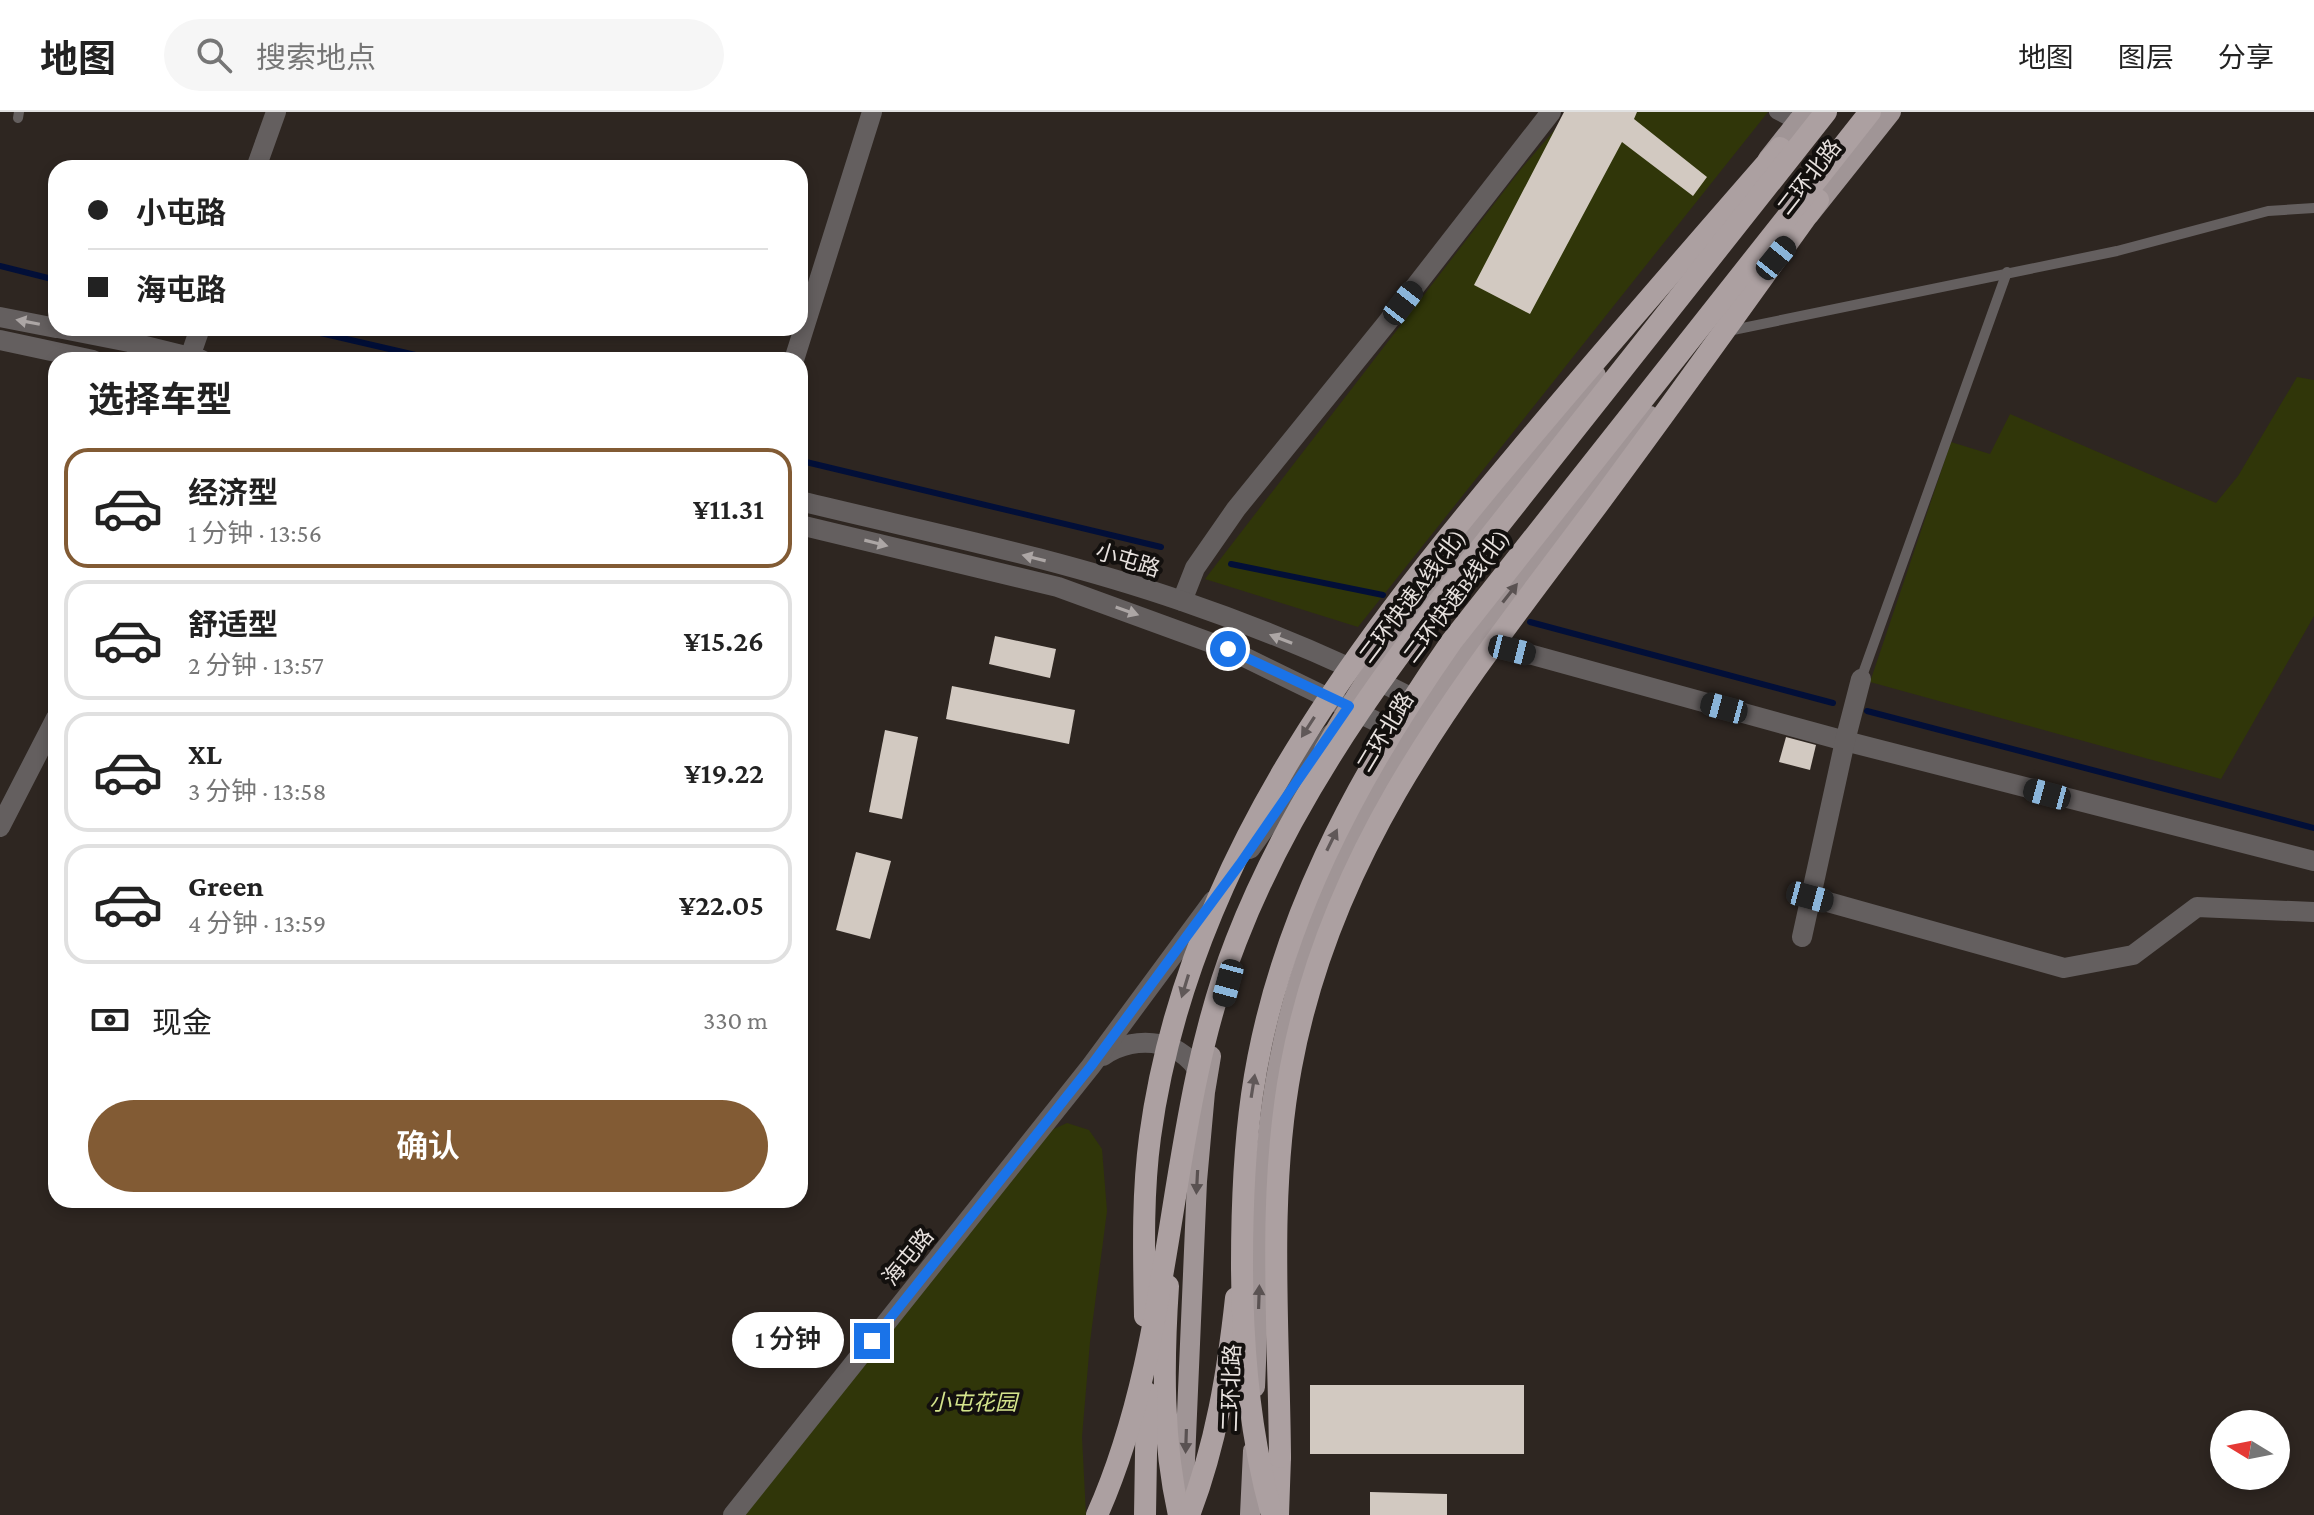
<!DOCTYPE html>
<html lang="zh">
<head>
<meta charset="utf-8">
<style>
	:root { --surface:#fff; --page:#f6f6f6; --text:#222; --muted:#767676; --line:#e0e0e0; --accent:#825b34 }
	body { margin:0; font-family:"Crimson Pro","Noto Sans SC",serif; background:var(--page); color:var(--text); height:100vh; display:flex; flex-direction:column; font-size:30px; white-space:nowrap }
	* { box-sizing:border-box; margin:0 }
	p { font-size:26px; color:var(--muted) }
	.icon { flex:none; width:44px; height:44px; fill:none; stroke:currentColor; stroke-width:2; stroke-linecap:round; stroke-linejoin:round }
	.map { position:relative; flex:1; overflow:hidden }
	.side { position:absolute; left:48px; top:240px; width:760px; height:856px; display:flex; flex-direction:column; background:var(--surface); border-radius:24px; box-shadow:0 4px 12px #0003 }
	.side>* { flex:none }
	.top-card { position:absolute; left:48px; top:48px; width:760px; height:176px; border-radius:24px; box-shadow:0 4px 12px #0003; display:grid; align-content:center; height:176px; padding:0 40px; background:var(--surface) }
	.needle { width:52px; rotate:280deg }
	.buttons { position:absolute; left:2210px; top:1298px; display:grid; gap:16px }
	.buttons a { display:grid; place-items:center; width:80px; height:80px; border-radius:50%; background:var(--surface); box-shadow:0 4px 12px #0003; font-size:40px }
	.end { position:absolute; width:36px; height:36px; margin:-18px; border:10px solid #1a73e8; background:#fff; box-shadow:0 0 0 4px #fff }
	.from { border-radius:50% }
	.bubble { position:absolute; height:56px; border-radius:28px; background:var(--surface); box-shadow:0 4px 12px #0003; font-size:26px; font-weight:600; line-height:56px; text-align:center }
	.car { position:absolute; width:24px; height:48px; margin:-24px -12px; border-radius:10px; box-shadow:0 0 6px 2px #0007; background:linear-gradient(#222 24%,#8ab4d8 0 40%,#222 0 76%,#8ab4d8 0 86%,#222 0) }
	.top-card b { display:flex; align-items:center; gap:28px; height:76px; font-size:30px }
	.top-card b+b { border-top:2px solid var(--line) }
	.top-card i { width:20px; height:20px; background:var(--text) }
	ul { padding:0; list-style:none }
	li { display:flex; align-items:center; gap:24px; height:120px; margin:0 16px 12px; padding:0 24px; border:4px solid var(--line); border-radius:24px }
	li div { flex:1 }
	li b { display:block; font-size:30px }
	li em { font-style:normal; font-weight:600 }
	li.current { border-color:var(--accent) }
	li>.icon { width:72px; height:72px; stroke-width:1.5 }
	h2 { padding:0 40px; font-size:36px; line-height:96px }
	.pay { display:flex; align-items:center; gap:20px; height:88px; padding:0 40px; font-size:30px }
	.pay p { margin-inline-start:auto }
	.action { display:flex; gap:16px; margin-top:auto; padding:16px 40px }
	.action a { flex:1; height:92px; border-radius:48px; background:var(--accent); color:#fff; font-size:32px; font-weight:600; line-height:92px; text-align:center }
	header { display:flex; align-items:center; gap:48px; box-sizing:border-box; height:112px; padding:0 40px; background:var(--surface); border-bottom:2px solid var(--line) }
	header strong { font-size:38px }
	nav { display:flex; gap:44px; margin-inline-start:auto; font-size:28px }
	.search { width:560px; height:72px; background:var(--page); display:flex; align-items:center; gap:20px; box-sizing:border-box; padding:0 28px; border-radius:44px; color:var(--muted); font-size:30px }
	.map>svg:first-child { display:block }
	.green { fill:#303609 }
	.lines { fill:none; stroke-linecap:round; stroke-linejoin:round }
	.stream { stroke:#020f38; stroke-width:6 }
	.building { fill:#d2c9c1 }
	.service { stroke:#645f5f; stroke-width:10 }
	.pedestrian { stroke:#645f5f; stroke-width:14 }
	.minor { stroke:#645f5f; stroke-width:20 }
	.tertiary { stroke:#645f5f; stroke-width:20 }
	.primary { stroke:#a09596; stroke-width:20 }
	.trunk { stroke:#aca0a1; stroke-width:22 }
	.trunk-bridge { stroke:#aca0a1; stroke-width:22 }
	.oneway { fill:#aca6a5 }
	.oneway2 { fill:#5a5252 }
	.oneway3 { fill:#605858 }
	.route { stroke:#1a73e8; stroke-width:10 }
	.labels { text-anchor:middle; dominant-baseline:central; stroke-width:8; stroke-linejoin:round; paint-order:stroke }
	.street-label { font-size:22px; fill:#e7e1de; stroke:#13100e }
	.park-label { font-size:22px; font-style:italic; fill:#d4e48c; stroke:#13100e }
</style>
</head>
<body>
<header>
<strong>地图</strong>
<div class="search"><svg class="icon" aria-label="search" viewBox="0 0 24 24"><circle cx="10" cy="10" r="6"/><path d="M15 15l6 6"/></svg>搜索地点</div>
<nav><a>地图</a><a>图层</a><a>分享</a></nav>
</header>
<div class="map">
<svg width="2314" height="1403" viewBox="0 0 2314 1403">
	<rect width="100%" height="100%" fill="#2e2621"/>
	<g class="green">
		<polygon points="1570,0 1768,0 1358,515 1205,467 1521,57"/>
		<polygon points="2297,265 2314,268 2314,504 2221,667 1870,570 1951,330 1990,342 2010,302 2216,391 2238,364"/>
		<polygon points="1067,1011 1089,1018 1102,1037 1107,1099 1090,1230 1082,1325 1086,1403 741,1403 1047,1020"/>
	</g>
	<g class="lines">
		<g class="stream">
			<polyline points="0,154 56,168"/>
			<polyline points="299,216 437,248"/>
			<polyline points="806,350 1161,435"/>
			<polyline points="1231,452 1383,483"/>
			<polyline points="1530,510 1833,591"/>
			<polyline points="1867,599 2314,716"/>
		</g>
	</g>
	<g class="building">
		<polygon points="1564,0 1637,0 1634,7 1707,65 1693,84 1622,30 1530,202 1474,173"/>
		<polygon points="995,524 1056,537 1050,566 989,552"/>
		<polygon points="952,574 1075,598 1069,632 946,607"/>
		<polygon points="885,618 918,625 902,707 869,700"/>
		<polygon points="1786,625 1816,633 1810,658 1779,650"/>
		<polygon points="856,740 891,749 870,827 836,818"/>
		<rect x="1310" y="1273" width="214" height="69"/>
		<polygon points="1370,1380 1447,1382 1447,1403 1370,1403"/>
	</g>
	<g class="lines">
		<g class="service">
			<polyline points="18,6 19,0"/>
			<polyline points="1728,219 2117,139 2268,99 2314,96"/>
			<polyline points="1861,567 2007,160"/>
		</g>
		<polyline class="pedestrian" points="1776,0 1797,11"/>
		<g class="minor">
			<polyline points="794,248 872,0"/>
			<polyline points="1182,489 1195,456 1236,397 1386,212 1551,0"/>
			<polyline points="1478,528 1845,629 2314,749"/>
			<polyline points="0,715 56,606"/>
			<polyline points="1810,785 2064,856 2133,843 2197,795 2314,800"/>
			<polyline points="1802,825 1845,629 1861,567"/>
		</g>
		<g class="tertiary">
			<polyline points="256,56 276,0"/>
			<polyline points="0,205 56,216"/>
			<polyline points="58,216 129,230 202,248"/>
			<polyline points="0,228 93,248"/>
			<polyline points="190,245 200,216"/>
			<path d="M800,389C927,420 1058,446 1182,489C1267,518 1349,553 1428,594"/>
			<polyline points="800,413 1058,475 1228,537 1406,624"/>
			<polyline points="1250,737 1331,622"/>
			<path d="M1103,944C1136,921 1187,927 1203,969"/>
			<polyline points="733,1403 1091,954 1213,789"/>
		</g>
		<g class="primary">
			<polyline points="1768,47 1805,0"/>
			<polyline points="1809,103 1891,0"/>
			<path d="M1324,638C1400,503 1500,385 1596,263"/>
			<path d="M1255,1275C1260,1167 1258,1057 1279,950C1328,691 1492,504 1650,304"/>
			<polyline points="1183,1395 1197,1069 1205,980 1211,944"/>
			<polyline points="1250,1403 1253,1339"/>
		</g>
		<g class="trunk">
			<path d="M1168,1174C1163,1250 1162,1328 1179,1403"/>
			<polyline points="1145,1403 1147,1281"/>
			<path d="M1189,1403C1216,1333 1228,1260 1236,1186"/>
			<polyline points="1278,1403 1280,1345"/>
		</g>
		<g class="trunk-bridge">
			<path d="M1145,1204C1144,1145 1142,1084 1150,1025C1186,758 1347,544 1515,344C1602,240 1691,138 1780,36"/>
			<path d="M1280,1345C1279,1216 1267,1084 1291,955C1332,733 1462,574 1593,399C1669,296 1744,192 1818,88"/>
			<path d="M1097,1403C1178,1221 1164,1014 1236,829C1303,656 1420,513 1534,369C1632,246 1729,123 1826,0"/>
			<path d="M1272,1403C1249,1321 1242,1237 1242,1152C1242,1095 1244,1039 1252,983C1276,815 1356,666 1452,529L1870,0"/>
		</g>
	</g>
	<defs><path id="oneway-solid" d="M-6-.8H1V-3.2L6.5 0L1 3.2V.8H-6Z" transform="scale(2)"/></defs>
	<g class="oneway">
		<use href="#oneway-solid" transform="translate(28 210) rotate(-169)"/>
		<use href="#oneway-solid" transform="translate(876 431) rotate(14)"/>
		<use href="#oneway-solid" transform="translate(1034 446) rotate(-166)"/>
		<use href="#oneway-solid" transform="translate(1127 499) rotate(19)"/>
		<use href="#oneway-solid" transform="translate(1281 527) rotate(-159)"/>
	</g>
	<g class="oneway2">
		<use href="#oneway-solid" transform="translate(1510 481) rotate(-52)"/>
		<use href="#oneway-solid" transform="translate(1197 1070) rotate(93)"/>
		<use href="#oneway-solid" transform="translate(1259 1185) rotate(-88)"/>
		<use href="#oneway-solid" transform="translate(1186 1329) rotate(92)"/>
	</g>
	<g class="oneway3">
		<use href="#oneway-solid" transform="translate(1308 615) rotate(123)"/>
		<use href="#oneway-solid" transform="translate(1332 728) rotate(-64)"/>
		<use href="#oneway-solid" transform="translate(1185 874) rotate(107)"/>
		<use href="#oneway-solid" transform="translate(1253 974) rotate(-81)"/>
	</g>
	<g class="lines">
		<polyline class="route" points="872,1229 1091,954 1240,752 1349,594 1228,537"/>
	</g>
	<g class="labels">
		<g class="street-label">
			<text transform="translate(1809 65) rotate(-52)">二环北路</text>
			<text transform="translate(1128 448) rotate(17)">小屯路</text>
			<text transform="translate(1412 484) rotate(-53)">二环快速A线(北)</text>
			<text transform="translate(1456 484) rotate(-53)">二环快速B线(北)</text>
			<text transform="translate(1385 620) rotate(-59)">二环北路</text>
			<text transform="translate(908 1145) rotate(-51)">海屯路</text>
			<text transform="translate(1231 1276) rotate(-88)">二环北路</text>
		</g>
		<g class="park-label">
			<text x="973" y="1290">小屯花园</text>
		</g>
	</g>
</svg>
<div class="buttons">
<a><svg class="needle" viewBox="-14 -14 28 28"><path d="M0-13l5 13h-10z" fill="#e53935"/><path d="M0 13l5-13h-10z" fill="#767676"/></svg></a>
</div>
<i class="end from" style="left:1228px;top:537px"></i>
<i class="end" style="left:872px;top:1229px"></i>
<div class="bubble" style="left:732px;top:1200px;width:112px">1 分钟</div>
<i class="car" style="left:1776px;top:146px;rotate:39deg"></i>
<i class="car" style="left:1403px;top:191px;rotate:38deg"></i>
<i class="car" style="left:1512px;top:538px;rotate:104deg"></i>
<i class="car" style="left:1724px;top:596px;rotate:285deg"></i>
<i class="car" style="left:2047px;top:682px;rotate:285deg"></i>
<i class="car" style="left:1810px;top:785px;rotate:105deg"></i>
<i class="car" style="left:1228px;top:871px;rotate:195deg"></i>
<div class="top-card">
<b><i class="from"></i>小屯路</b>
<b><i></i>海屯路</b>
</div>
<section class="side">
<h2>选择车型</h2>
<ul>
<li class="current"><svg class="icon" aria-label="car" viewBox="0 0 24 24"><path d="M5 17H2v-5l4-1 3-4h7l3 4 3 1v5h-3M9 17h6M6 11h13"/><circle cx="7" cy="17" r="2"/><circle cx="17" cy="17" r="2"/></svg><div><b>经济型</b><p>1 分钟 · 13:56</p></div><em>¥11.31</em></li>
<li><svg class="icon" aria-label="car" viewBox="0 0 24 24"><path d="M5 17H2v-5l4-1 3-4h7l3 4 3 1v5h-3M9 17h6M6 11h13"/><circle cx="7" cy="17" r="2"/><circle cx="17" cy="17" r="2"/></svg><div><b>舒适型</b><p>2 分钟 · 13:57</p></div><em>¥15.26</em></li>
<li><svg class="icon" aria-label="car" viewBox="0 0 24 24"><path d="M5 17H2v-5l4-1 3-4h7l3 4 3 1v5h-3M9 17h6M6 11h13"/><circle cx="7" cy="17" r="2"/><circle cx="17" cy="17" r="2"/></svg><div><b>XL</b><p>3 分钟 · 13:58</p></div><em>¥19.22</em></li>
<li><svg class="icon" aria-label="car" viewBox="0 0 24 24"><path d="M5 17H2v-5l4-1 3-4h7l3 4 3 1v5h-3M9 17h6M6 11h13"/><circle cx="7" cy="17" r="2"/><circle cx="17" cy="17" r="2"/></svg><div><b>Green</b><p>4 分钟 · 13:59</p></div><em>¥22.05</em></li>
</ul>
<div class="pay"><svg class="icon" aria-label="cash" viewBox="0 0 24 24"><path d="M3 7h18v10H3z"/><circle cx="12" cy="12" r="2"/></svg>现金<p>330 m</p></div>
<div class="action"><a>确认</a></div>
</section>
</div>
</body>
</html>
